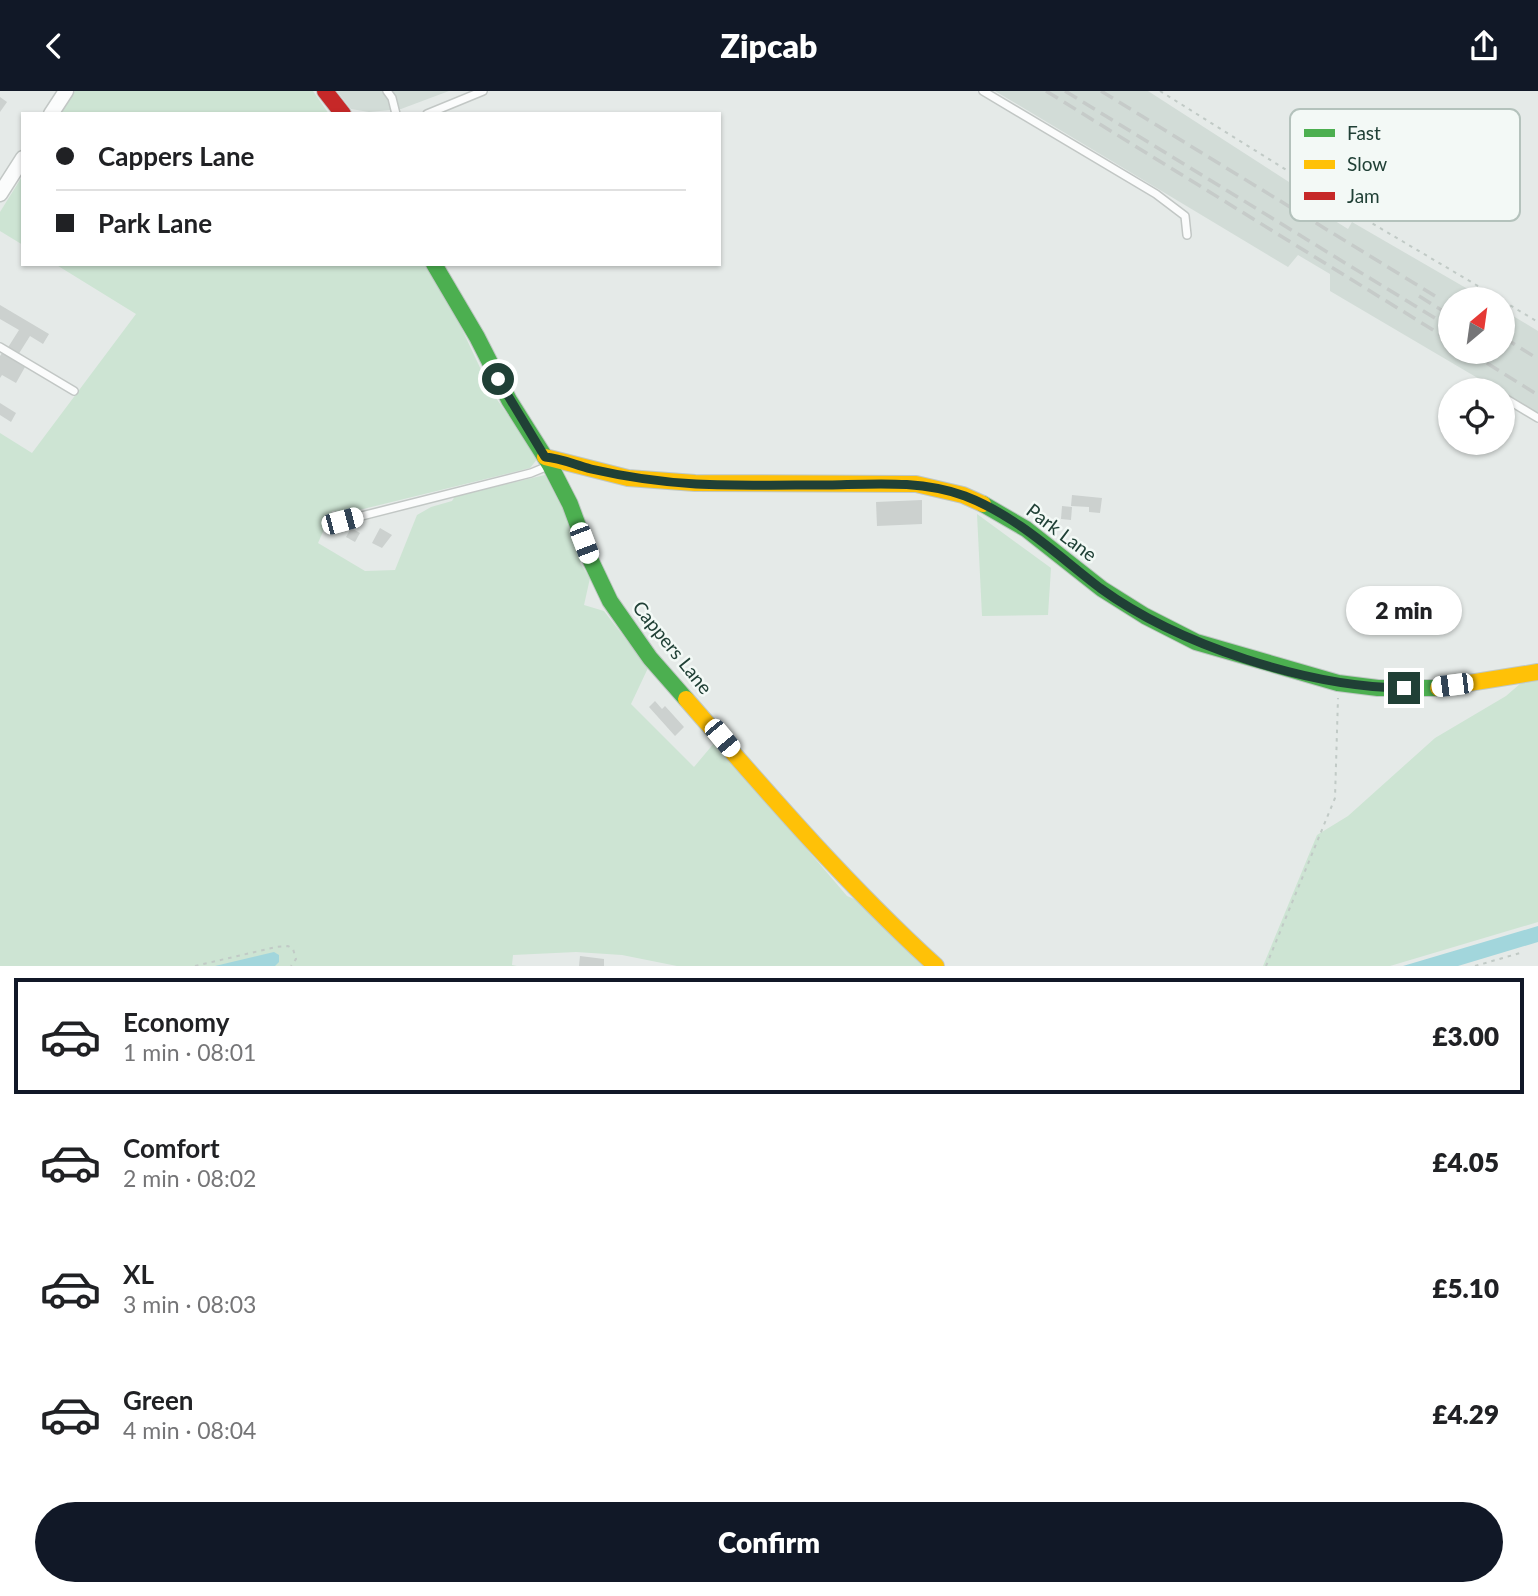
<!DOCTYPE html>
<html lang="en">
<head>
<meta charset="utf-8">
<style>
	:root { --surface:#fff; --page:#f2f2f2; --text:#202124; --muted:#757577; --line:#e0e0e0; --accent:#111827 }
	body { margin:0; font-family:Lato,sans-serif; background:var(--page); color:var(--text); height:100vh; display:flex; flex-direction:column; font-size:26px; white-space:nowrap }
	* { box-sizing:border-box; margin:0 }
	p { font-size:23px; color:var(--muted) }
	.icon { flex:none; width:38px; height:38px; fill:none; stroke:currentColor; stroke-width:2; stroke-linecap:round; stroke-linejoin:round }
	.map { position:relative; height:875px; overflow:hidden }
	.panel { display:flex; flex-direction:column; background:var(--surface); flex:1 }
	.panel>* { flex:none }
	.guide { position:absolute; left:21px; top:21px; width:700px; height:154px; border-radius:0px; box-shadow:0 2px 5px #0004; display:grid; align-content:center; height:154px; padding:0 35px; background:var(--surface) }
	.needle { width:46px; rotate:29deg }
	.buttons { position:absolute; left:1438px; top:196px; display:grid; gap:14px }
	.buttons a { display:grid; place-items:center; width:77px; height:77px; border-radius:50%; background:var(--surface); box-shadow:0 2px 5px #0004; font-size:35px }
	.end { position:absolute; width:32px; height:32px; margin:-16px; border:9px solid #204036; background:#fff; box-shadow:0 0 0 4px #fff }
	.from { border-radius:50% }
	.bubble { position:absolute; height:49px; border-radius:24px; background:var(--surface); box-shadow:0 2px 5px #0004; font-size:23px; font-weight:800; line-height:49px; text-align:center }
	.car { position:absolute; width:21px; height:42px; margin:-21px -10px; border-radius:9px; box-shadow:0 0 5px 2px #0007; background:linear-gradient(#fff 24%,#345 0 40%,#fff 0 76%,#345 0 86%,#fff 0) }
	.guide b { display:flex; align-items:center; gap:24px; height:66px; font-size:26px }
	.guide b+b { border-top:2px solid var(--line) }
	.guide i { width:18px; height:18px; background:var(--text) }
	ul { padding:12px 0 0; list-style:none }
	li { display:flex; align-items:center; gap:21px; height:116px; margin:0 14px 10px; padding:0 21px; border:4px solid transparent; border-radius:0px }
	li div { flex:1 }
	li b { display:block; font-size:26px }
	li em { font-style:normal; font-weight:800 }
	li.current { border-color:var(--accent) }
	li>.icon { width:63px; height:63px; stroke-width:1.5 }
	.button { display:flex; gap:14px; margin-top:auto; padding:14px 35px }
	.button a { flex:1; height:80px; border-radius:42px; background:var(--accent); color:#fff; font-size:28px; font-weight:800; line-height:80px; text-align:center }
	header { display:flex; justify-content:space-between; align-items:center; height:91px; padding:0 35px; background:var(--accent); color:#fff; font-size:32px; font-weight:800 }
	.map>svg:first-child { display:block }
	.built { fill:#d2dcd7 }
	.green { fill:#cde4d3 }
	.water { fill:#a2d6dc }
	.building { fill:#ccd1cf }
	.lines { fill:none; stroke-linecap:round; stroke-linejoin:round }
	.lane-casing { stroke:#c2c7c5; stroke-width:10 }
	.street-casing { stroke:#c2c7c5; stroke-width:17 }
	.fast-casing { stroke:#c0c8c5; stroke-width:18 }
	.slow-casing { stroke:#c0c8c5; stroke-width:18 }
	.jam-casing { stroke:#c0c8c5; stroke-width:18 }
	.path { stroke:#c1cac6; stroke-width:2; stroke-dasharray:3.5 5; stroke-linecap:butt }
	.lane { stroke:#fbfcfc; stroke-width:7 }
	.street { stroke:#fbfcfc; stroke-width:14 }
	.fast { stroke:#4caf50; stroke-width:16 }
	.slow { stroke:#ffc107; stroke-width:16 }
	.jam { stroke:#c62828; stroke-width:16 }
	.rail { stroke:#c6cbc9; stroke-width:3.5; stroke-dasharray:14 7; stroke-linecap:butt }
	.route { stroke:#204036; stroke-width:9 }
	.labels { text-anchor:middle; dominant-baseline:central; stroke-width:5; stroke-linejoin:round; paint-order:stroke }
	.street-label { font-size:19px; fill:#204036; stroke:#f3f9f6 }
	.key { fill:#f3f9f6; stroke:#b4c2bc; stroke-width:2 }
	.key-label { font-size:19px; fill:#204036 }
</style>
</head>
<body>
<header><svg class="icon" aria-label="back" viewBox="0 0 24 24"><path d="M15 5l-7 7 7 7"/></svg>Zipcab<svg class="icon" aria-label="share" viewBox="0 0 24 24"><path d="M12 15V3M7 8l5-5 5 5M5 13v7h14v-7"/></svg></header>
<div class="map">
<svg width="1538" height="875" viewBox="0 0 1538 875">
	<rect width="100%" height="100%" fill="#e5eae8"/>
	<g class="built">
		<polygon points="337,0 449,0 401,18 369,21 351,18"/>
		<polygon points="995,0 1148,0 1317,109 1316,118 1348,138 1352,131 1485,208 1451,208 1451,261 1503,261 1503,219 1538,240 1538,323 1503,302 1503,299 1498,299 1330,200 1330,183 1298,164 1288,176"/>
	</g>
	<g class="green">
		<polygon points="75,0 313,0 329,23 61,23"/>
		<polygon points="23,84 23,154 0,140 0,121"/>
		<polygon points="55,173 425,173 452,217 491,300 538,367 530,377 351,421 332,420 318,452 365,480 395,479 417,424 431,416 452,410 455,405 545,384 567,426 583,466 580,472 590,487 584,514 604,520 648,577 631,613 694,676 715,651 847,805 859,810 926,875 677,875 622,864 576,861 513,864 512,874 517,875 0,875 0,342 32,362 136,223"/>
		<polygon points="977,423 1051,477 1048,524 982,525"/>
		<polygon points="1538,586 1538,831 1390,875 1263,875 1317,744 1348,725 1435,647 1506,605 1521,592"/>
	</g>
	<g class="water">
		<polygon points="1538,835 1538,851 1458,875 1403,875"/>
		<polygon points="274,861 279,864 279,871 275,875 215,875"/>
	</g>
	<g class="building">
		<polygon points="0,6 7,11 0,21"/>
		<polygon points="0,214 49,243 43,253 30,245 18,264 7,258 19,239 0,228"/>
		<polygon points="2,262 25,276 16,292 2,284 0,287 0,265"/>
		<polygon points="0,312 16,322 11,331 0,324"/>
		<polygon points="1072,404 1102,407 1100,422 1089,421 1089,416 1071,415"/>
		<polygon points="922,409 922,433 877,435 876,411"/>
		<polygon points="1062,415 1072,416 1071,429 1061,428"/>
		<polygon points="351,437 360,442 355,451 346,446"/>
		<polygon points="380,437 392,444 382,457 372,452"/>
		<polygon points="655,610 662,618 665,615 684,636 675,645 649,616"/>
		<polygon points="580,865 604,868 604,875 579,875"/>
	</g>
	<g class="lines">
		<g class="lane-casing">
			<g id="lane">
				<polyline points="387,0 392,7 396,23"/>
				<polyline points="983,0 1156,103 1185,125 1187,144"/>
				<polyline points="427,23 483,0"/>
				<polyline points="0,256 74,300"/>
				<polyline points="1481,292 1492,299"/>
				<polyline points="1503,306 1538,327"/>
				<polyline points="342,430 531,382 548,375"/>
			</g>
		</g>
		<g class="street-casing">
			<g id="street">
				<polyline points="51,23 66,0"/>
				<polyline points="0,103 23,67"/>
			</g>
		</g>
		<g class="fast-casing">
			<g id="fast">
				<polyline points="434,173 477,246 509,309 550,374 570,413 591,470 610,510 650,567 686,608"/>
				<polyline points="983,413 1026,438 1102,498 1145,525 1196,551 1338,592 1378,597 1438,597"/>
			</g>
		</g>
		<g class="slow-casing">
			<g id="slow">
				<polyline points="545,366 628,387 695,392 916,393 963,404 983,413"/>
				<polyline points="1438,597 1538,581"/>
				<path d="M686,608C766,700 845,792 936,875"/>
			</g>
		</g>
		<g class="jam-casing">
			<polyline id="jam" points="325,0 343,23"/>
		</g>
		<g class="path">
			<polyline points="1160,0 1320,100"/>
			<polyline points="1358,124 1500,208"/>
			<polyline points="1503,210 1538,231"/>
			<polyline points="195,875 276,856 288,855 293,858 296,868 291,875"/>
			<polyline points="1266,875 1335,707 1338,607"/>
			<polyline points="1475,875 1520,862"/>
		</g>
		<use href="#lane" class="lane"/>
		<use href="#street" class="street"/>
		<use href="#fast" class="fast"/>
		<use href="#slow" class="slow"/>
		<use href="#jam" class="jam"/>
		<g class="rail">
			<polyline points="1046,0 1451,250"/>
			<polyline points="1065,0 1451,237"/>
			<polyline points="1101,0 1435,205"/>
			<polyline points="1419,205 1451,225"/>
			<polyline points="1503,246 1538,268"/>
			<polyline points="1469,261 1538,304"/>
		</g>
	</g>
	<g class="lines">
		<path class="route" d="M498,288L545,366C561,367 575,374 591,378C626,386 660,391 696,393C740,395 785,394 829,394C875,393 921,389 965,405C1017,425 1057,464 1100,497C1178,554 1308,596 1404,597"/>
	</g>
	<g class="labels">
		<g class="street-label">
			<text transform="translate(1062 441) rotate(37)">Park Lane</text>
			<text transform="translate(673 556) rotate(51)">Cappers Lane</text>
		</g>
	</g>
	<rect x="1290" y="18" width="230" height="112" rx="10" class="key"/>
	<rect x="1304" y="38" width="31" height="8" fill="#4caf50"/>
	<rect x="1304" y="69" width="31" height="9" fill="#ffc107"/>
	<rect x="1304" y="101" width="31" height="8" fill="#c62828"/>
	<g class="key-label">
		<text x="1347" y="49">Fast</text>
		<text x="1347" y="80">Slow</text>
		<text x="1347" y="112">Jam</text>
	</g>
</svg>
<div class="buttons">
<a><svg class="needle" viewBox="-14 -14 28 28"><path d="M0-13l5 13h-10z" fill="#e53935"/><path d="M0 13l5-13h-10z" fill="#757577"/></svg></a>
<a><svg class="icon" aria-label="locate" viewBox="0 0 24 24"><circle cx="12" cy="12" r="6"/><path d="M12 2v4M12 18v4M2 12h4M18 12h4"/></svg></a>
</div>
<i class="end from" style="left:498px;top:288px"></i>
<i class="end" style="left:1404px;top:597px"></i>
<div class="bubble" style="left:1346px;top:495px;width:116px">2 min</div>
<i class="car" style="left:342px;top:430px;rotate:75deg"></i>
<i class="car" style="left:584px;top:452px;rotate:159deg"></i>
<i class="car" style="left:1452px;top:594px;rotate:263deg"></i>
<i class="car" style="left:722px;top:647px;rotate:140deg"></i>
<div class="guide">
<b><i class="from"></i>Cappers Lane</b>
<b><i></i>Park Lane</b>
</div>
</div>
<section class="panel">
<ul>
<li class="current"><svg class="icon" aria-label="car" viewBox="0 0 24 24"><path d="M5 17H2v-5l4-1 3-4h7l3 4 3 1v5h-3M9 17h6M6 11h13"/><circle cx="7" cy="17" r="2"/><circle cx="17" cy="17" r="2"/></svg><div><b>Economy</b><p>1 min · 08:01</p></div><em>£3.00</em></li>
<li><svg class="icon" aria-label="car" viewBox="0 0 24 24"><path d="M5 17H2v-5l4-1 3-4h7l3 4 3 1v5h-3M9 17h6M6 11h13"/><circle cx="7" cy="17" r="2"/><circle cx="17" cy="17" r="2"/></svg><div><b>Comfort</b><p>2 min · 08:02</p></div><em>£4.05</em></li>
<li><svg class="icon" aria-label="car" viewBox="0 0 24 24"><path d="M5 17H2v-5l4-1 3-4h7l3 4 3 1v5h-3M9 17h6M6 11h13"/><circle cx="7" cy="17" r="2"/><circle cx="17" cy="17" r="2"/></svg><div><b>XL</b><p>3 min · 08:03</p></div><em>£5.10</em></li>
<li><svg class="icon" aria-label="car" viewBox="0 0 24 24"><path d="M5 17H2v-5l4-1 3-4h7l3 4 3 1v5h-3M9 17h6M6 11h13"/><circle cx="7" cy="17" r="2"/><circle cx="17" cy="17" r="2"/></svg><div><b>Green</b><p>4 min · 08:04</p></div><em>£4.29</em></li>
</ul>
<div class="button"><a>Confirm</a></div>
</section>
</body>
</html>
